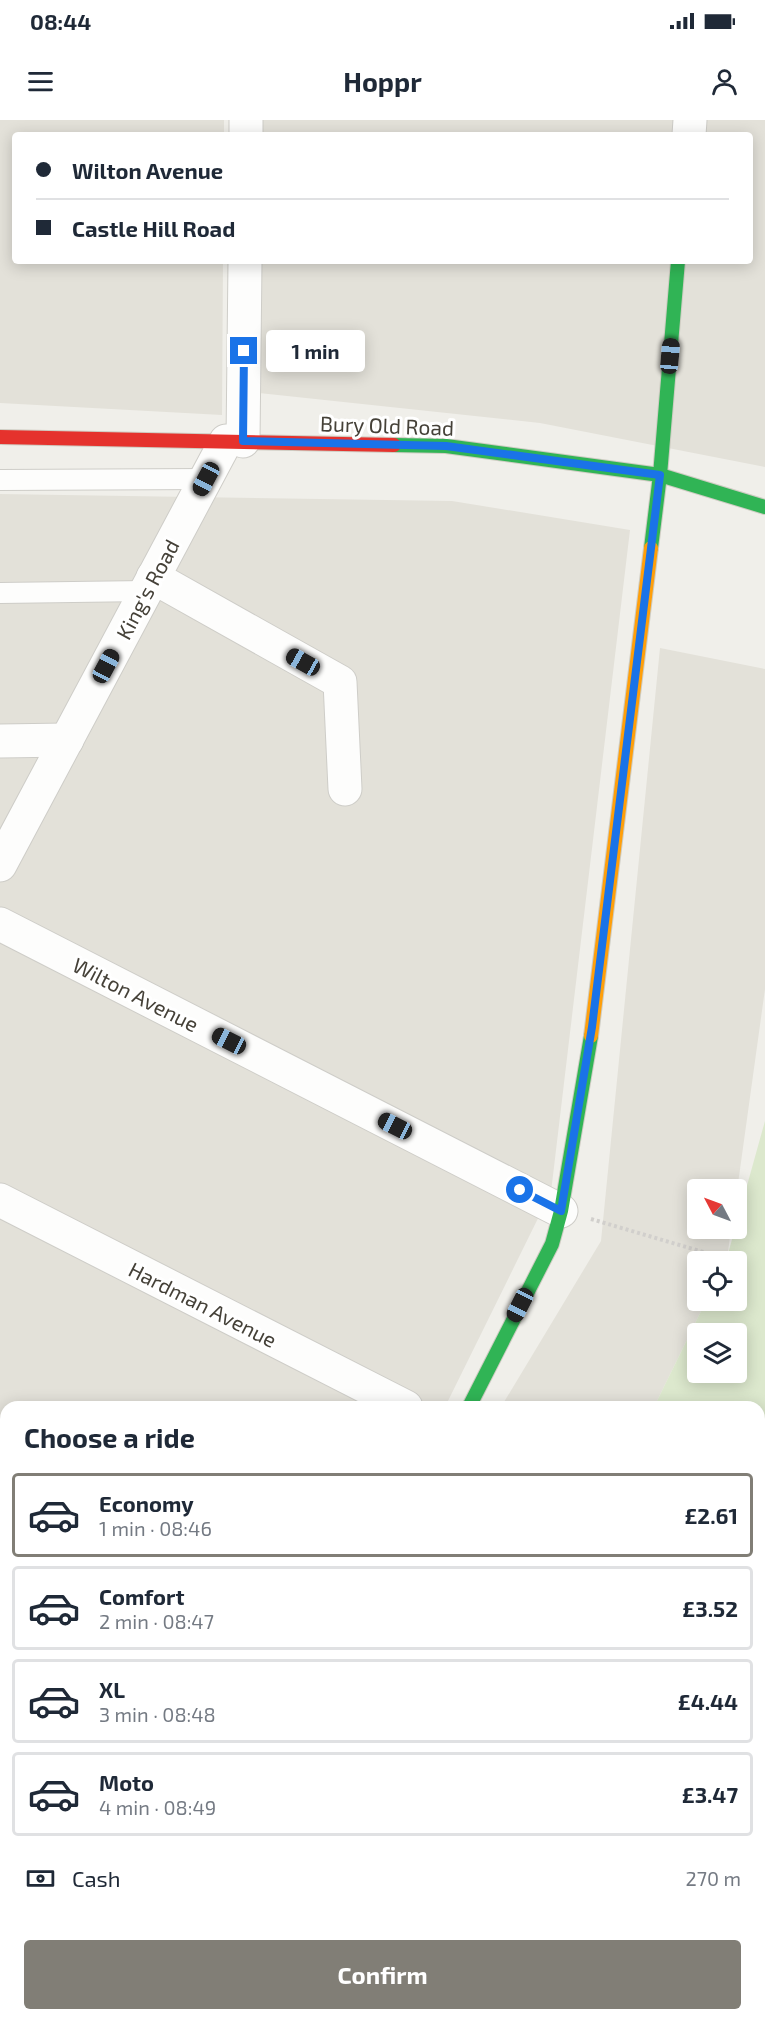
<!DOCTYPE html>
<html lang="en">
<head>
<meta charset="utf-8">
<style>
	:root { --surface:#fff; --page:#f6f6f7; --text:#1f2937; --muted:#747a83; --line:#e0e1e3; --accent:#817e76 }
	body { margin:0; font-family:"Exo 2",sans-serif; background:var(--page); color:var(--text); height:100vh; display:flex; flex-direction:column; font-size:22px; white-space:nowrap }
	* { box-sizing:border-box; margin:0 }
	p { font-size:20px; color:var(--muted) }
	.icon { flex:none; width:33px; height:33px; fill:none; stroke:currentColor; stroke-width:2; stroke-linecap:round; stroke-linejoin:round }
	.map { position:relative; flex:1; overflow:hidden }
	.sheet { position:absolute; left:0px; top:1281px; width:765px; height:620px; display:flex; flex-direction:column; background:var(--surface); border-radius:18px 18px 0 0; box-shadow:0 3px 15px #0003 }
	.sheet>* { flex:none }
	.hud { position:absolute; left:12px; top:12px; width:741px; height:132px; border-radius:6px; box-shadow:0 3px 15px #0003; display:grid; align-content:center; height:132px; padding:0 24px; background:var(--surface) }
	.needle { width:39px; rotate:311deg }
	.fabs { position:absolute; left:687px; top:1059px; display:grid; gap:12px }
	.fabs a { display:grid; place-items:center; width:60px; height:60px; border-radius:6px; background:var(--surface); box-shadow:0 3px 15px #0003; font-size:30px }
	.end { position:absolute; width:27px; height:27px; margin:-14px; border:8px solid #1a73e8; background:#fff; box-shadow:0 0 0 3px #fff }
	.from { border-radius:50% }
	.bubble { position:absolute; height:42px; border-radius:6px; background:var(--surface); box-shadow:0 3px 15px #0003; font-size:20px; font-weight:700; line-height:42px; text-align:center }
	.car { position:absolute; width:18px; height:36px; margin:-18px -9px; border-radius:8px; box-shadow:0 0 4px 2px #0007; background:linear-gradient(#222 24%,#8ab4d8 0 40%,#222 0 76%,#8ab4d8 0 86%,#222 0) }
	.hud b { display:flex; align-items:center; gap:21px; height:57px; font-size:22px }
	.hud b+b { border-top:2px solid var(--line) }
	.hud i { width:15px; height:15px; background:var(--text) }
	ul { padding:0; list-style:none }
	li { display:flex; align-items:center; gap:18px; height:84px; margin:0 12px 9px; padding:0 12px; border:3px solid var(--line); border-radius:6px }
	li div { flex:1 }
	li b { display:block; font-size:22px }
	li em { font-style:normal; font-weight:700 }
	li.selected { border-color:var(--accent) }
	li>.icon { width:54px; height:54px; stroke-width:1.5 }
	h2 { padding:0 24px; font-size:27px; line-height:72px }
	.pay { display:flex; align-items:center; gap:15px; height:66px; padding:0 24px; font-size:22px }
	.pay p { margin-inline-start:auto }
	.action { display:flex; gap:12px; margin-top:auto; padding:12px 24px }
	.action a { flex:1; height:69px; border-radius:6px; background:var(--accent); color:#fff; font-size:24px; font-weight:700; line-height:69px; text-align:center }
	.status { display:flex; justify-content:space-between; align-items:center; height:42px; padding:0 30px; background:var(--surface); direction:ltr }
	.status svg { height:16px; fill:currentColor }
	header { display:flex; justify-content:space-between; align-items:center; height:78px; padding:0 24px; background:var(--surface); font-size:27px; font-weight:700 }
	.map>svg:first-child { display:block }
	.residential { fill:#e3e1d9 }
	.green { fill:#dce8cd; fill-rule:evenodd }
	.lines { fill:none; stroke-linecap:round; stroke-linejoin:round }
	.lane-casing { stroke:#cecdc8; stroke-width:22 }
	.street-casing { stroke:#cecdc8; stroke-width:35 }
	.fast-casing { stroke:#ceccc2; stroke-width:16 }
	.slow-casing { stroke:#ceccc2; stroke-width:16 }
	.jam-casing { stroke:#ceccc2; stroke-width:16 }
	.path { stroke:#d1cfcc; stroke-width:4; stroke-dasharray:3 3; stroke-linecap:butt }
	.lane { stroke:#fdfdfc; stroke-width:20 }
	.street { stroke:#fdfdfc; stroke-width:33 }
	.fast { stroke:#30b455; stroke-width:14 }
	.slow { stroke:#ff9f0a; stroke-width:14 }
	.jam { stroke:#e5322d; stroke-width:14 }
	.route { stroke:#1a73e8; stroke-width:8 }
	.labels { text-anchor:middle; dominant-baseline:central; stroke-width:6; stroke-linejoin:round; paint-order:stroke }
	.street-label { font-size:21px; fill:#454138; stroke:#fff }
</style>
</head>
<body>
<div class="status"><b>08:44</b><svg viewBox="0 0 49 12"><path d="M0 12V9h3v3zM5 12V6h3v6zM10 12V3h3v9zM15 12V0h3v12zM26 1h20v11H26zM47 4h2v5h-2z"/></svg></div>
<header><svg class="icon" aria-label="menu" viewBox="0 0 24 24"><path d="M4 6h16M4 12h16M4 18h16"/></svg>Hoppr<svg class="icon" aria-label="person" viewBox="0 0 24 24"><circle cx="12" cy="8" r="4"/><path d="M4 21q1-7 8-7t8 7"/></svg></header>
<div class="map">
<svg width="765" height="1900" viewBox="0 0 765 1900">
	<rect width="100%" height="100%" fill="#f0efea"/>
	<g class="residential">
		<polygon points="0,0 224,0 224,15 15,15 15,141 223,141 222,295 0,283"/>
		<polygon points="263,0 765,0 765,347 540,303 259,273 261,141 750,141 750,15 263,15"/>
		<polygon points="0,374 452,381 630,410 551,1072 445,1287 6,1287 6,1894 123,1895 120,1900 0,1900"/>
		<polygon points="660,528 765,549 765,869 737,1071 698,1070 698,1108 731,1109 727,1139 726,1141 698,1142 698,1180 706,1181 654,1287 501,1287 601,1121"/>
		<polygon points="765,1589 765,1900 564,1900 567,1894 759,1894 759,1598"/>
		<polygon points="175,1894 334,1895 330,1900 172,1900"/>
	</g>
	<g class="green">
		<path d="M765,1001V1416L759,1425V1287H654L706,1181L736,1180V1142L726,1141ZM698,1214H736V1252H698Z"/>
		<polygon points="765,1466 765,1589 759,1598 759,1475"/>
		<polygon points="334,1894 567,1894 567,1895 564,1900 330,1900"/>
	</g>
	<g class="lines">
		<g class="lane-casing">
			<g id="lane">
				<polyline points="0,360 206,359"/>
				<polyline points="0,473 146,471"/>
			</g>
		</g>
		<g class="street-casing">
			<g id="street">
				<polyline points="246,15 246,0"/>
				<polyline points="689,15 690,0"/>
				<polyline points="243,321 245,141"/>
				<polyline points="153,457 340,562 345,669"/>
				<polyline points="0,621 67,620"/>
				<polyline points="0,745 226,321"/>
				<polyline points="0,804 561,1091"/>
				<polyline points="0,1080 406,1287"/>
				<polyline points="0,1355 6,1358"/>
				<polyline points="0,1624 6,1627"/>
				<polyline points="142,1900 144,1894"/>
			</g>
		</g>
		<g class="fast-casing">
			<g id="fast">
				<polyline points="394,325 446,326 660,355 765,387"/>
				<polyline points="651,428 660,355 678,141"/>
				<polyline points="469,1287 552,1124 561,1091 591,916"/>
			</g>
		</g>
		<g class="slow-casing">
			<polyline id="slow" points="591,916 651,428"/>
		</g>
		<g class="jam-casing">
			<polyline id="jam" points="0,317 394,325"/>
		</g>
		<polyline class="path" points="591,1099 727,1139"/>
		<use href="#lane" class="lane"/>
		<use href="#street" class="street"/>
		<use href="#fast" class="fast"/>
		<use href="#slow" class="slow"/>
		<use href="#jam" class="jam"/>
	</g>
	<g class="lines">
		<polyline class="route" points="244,231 243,321 446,326 660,355 592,907 561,1091 520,1070"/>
	</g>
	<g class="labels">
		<g class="street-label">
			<text transform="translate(387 305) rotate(2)">Bury Old Road</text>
			<text transform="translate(147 469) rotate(-62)">King's Road</text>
			<text transform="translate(136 874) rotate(27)">Wilton Avenue</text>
			<text transform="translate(203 1184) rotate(27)">Hardman Avenue</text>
		</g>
	</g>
</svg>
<div class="fabs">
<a><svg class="needle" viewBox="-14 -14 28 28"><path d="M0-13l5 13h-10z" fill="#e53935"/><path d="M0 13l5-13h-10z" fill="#747a83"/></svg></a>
<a><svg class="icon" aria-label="locate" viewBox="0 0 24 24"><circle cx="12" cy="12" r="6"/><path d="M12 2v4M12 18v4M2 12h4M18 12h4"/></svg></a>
<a><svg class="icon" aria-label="layers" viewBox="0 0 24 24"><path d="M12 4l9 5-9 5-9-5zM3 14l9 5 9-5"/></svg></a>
</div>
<i class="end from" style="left:520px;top:1070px"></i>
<i class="end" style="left:244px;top:231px"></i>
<div class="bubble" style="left:266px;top:210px;width:99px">1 min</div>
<i class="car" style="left:670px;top:236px;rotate:5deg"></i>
<i class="car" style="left:206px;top:359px;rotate:208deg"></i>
<i class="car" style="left:303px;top:542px;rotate:299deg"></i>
<i class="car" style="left:106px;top:546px;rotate:28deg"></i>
<i class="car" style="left:229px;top:921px;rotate:297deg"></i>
<i class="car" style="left:395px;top:1006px;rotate:297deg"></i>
<i class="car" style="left:520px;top:1185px;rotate:207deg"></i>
<div class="hud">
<b><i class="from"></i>Wilton Avenue</b>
<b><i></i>Castle Hill Road</b>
</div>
<section class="sheet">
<h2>Choose a ride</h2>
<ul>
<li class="selected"><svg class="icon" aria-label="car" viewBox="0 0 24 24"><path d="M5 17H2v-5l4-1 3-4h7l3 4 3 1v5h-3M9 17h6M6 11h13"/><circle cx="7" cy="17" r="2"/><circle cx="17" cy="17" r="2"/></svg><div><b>Economy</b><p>1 min · 08:46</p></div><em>£2.61</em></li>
<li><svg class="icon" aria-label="car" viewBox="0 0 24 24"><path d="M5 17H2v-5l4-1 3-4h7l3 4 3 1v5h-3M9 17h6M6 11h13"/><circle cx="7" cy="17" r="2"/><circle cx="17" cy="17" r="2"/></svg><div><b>Comfort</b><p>2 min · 08:47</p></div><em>£3.52</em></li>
<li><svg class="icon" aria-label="car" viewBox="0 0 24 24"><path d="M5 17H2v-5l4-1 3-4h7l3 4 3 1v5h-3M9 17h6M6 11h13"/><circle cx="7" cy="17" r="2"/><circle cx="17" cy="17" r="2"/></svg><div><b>XL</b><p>3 min · 08:48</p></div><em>£4.44</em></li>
<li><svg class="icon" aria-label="car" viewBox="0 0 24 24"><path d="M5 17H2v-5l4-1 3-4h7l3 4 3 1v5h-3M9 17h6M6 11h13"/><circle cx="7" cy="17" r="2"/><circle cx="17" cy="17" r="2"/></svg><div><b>Moto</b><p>4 min · 08:49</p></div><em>£3.47</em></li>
</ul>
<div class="pay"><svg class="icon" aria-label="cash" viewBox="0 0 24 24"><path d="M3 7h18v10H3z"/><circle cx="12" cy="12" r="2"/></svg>Cash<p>270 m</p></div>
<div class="action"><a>Confirm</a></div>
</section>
</div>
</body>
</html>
